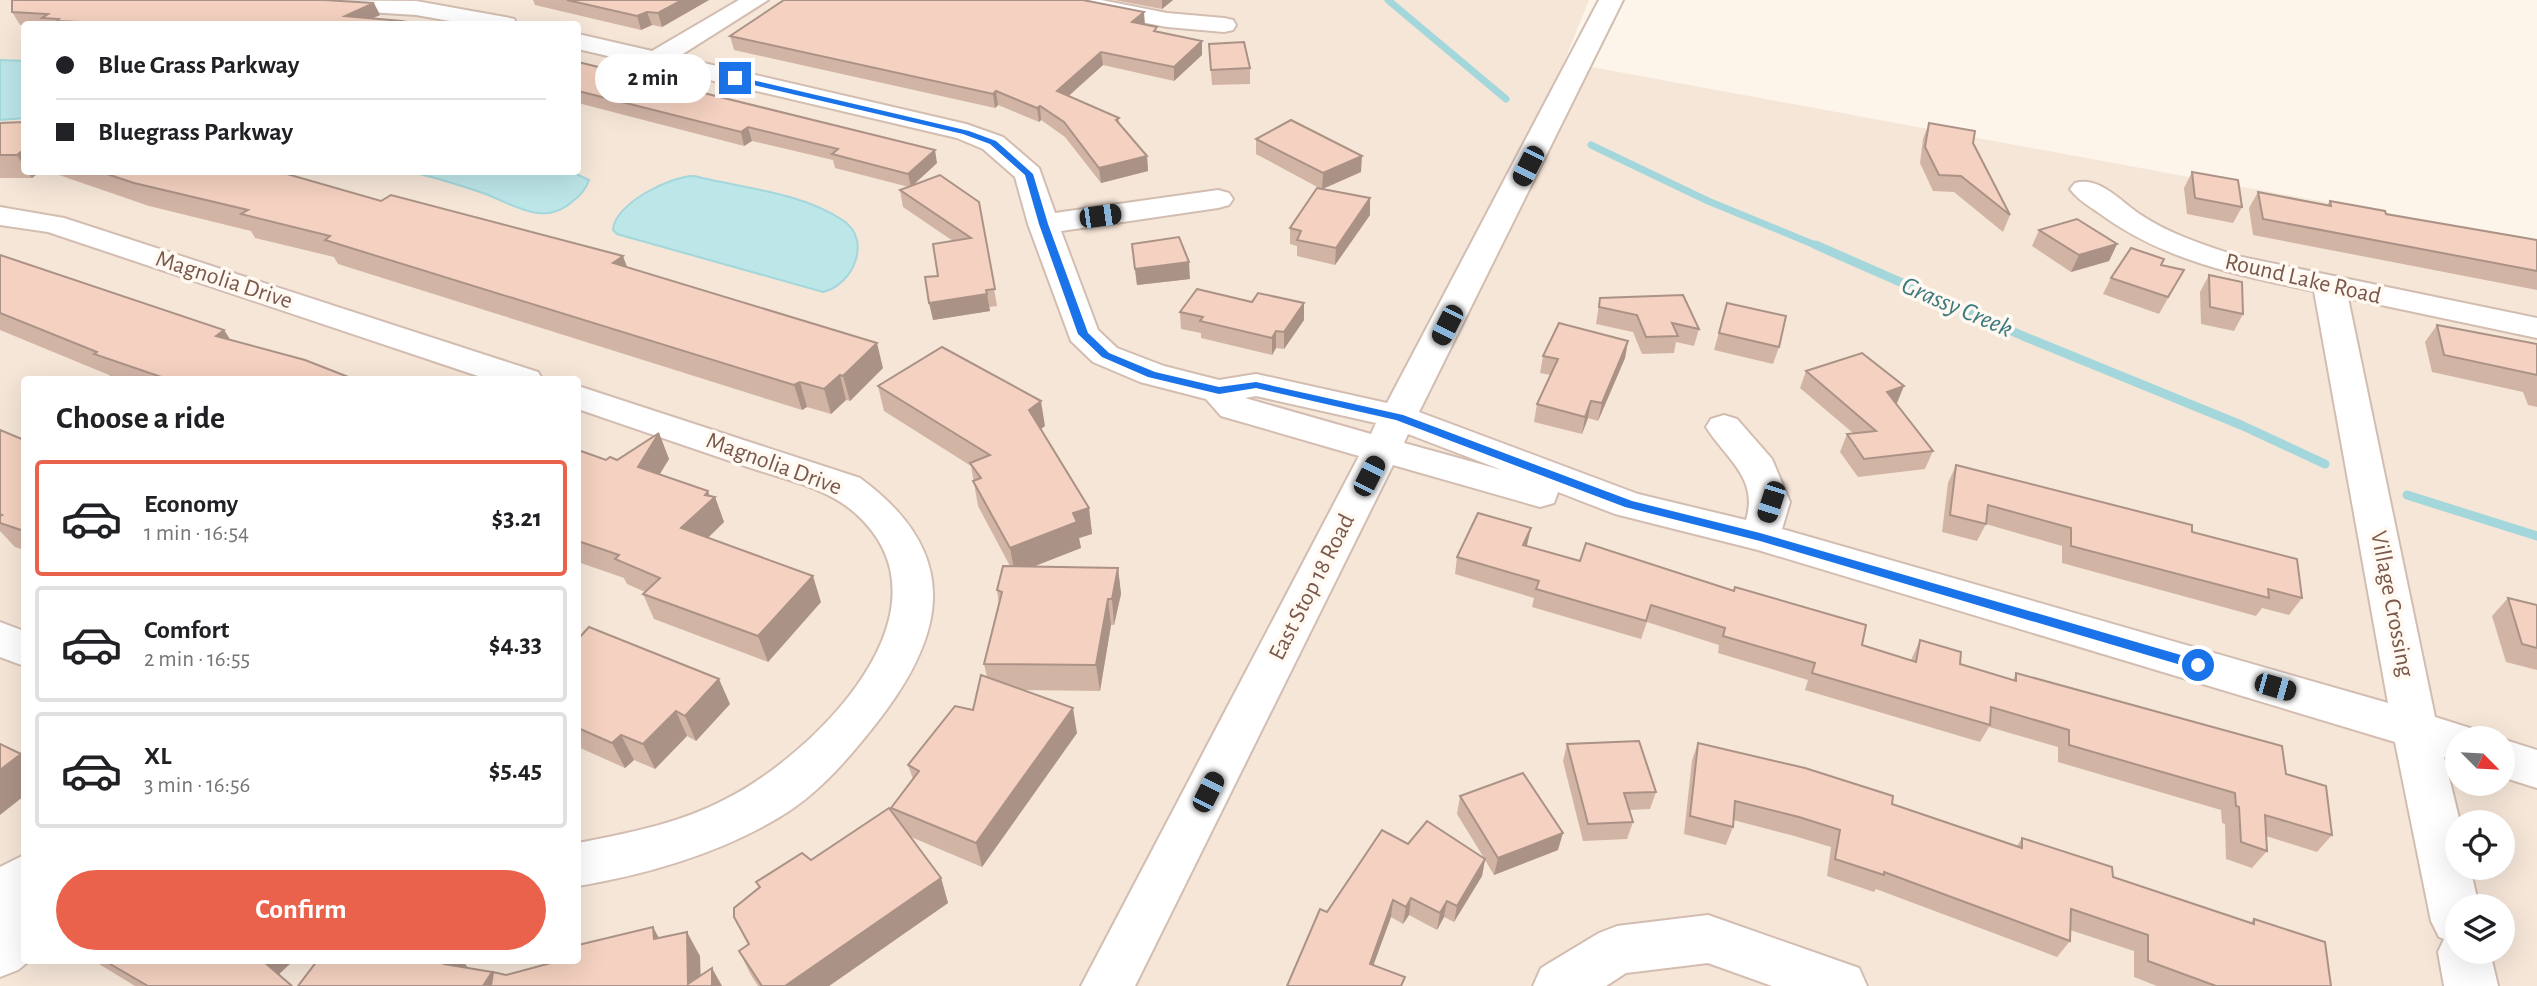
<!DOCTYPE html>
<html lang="en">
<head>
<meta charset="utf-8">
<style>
	:root { --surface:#fff; --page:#f6f6f6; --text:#202124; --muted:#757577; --line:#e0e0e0; --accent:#eb624c }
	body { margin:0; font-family:"Alegreya Sans",sans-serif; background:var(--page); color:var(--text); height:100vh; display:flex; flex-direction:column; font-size:26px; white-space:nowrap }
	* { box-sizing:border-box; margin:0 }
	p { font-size:23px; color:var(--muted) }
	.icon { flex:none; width:38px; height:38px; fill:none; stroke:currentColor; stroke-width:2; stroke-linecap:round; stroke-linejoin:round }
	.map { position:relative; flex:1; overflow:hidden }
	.sheet { position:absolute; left:21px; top:376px; width:560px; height:588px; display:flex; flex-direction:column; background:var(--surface); border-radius:7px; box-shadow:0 7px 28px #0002 }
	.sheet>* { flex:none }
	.guide { position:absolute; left:21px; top:21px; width:560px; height:154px; border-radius:7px; box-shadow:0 7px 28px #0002; display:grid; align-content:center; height:154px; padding:0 35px; background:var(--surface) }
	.needle { width:46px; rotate:114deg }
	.buttons { position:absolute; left:2445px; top:726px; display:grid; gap:14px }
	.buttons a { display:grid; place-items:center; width:70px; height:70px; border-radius:50%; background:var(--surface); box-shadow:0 7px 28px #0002; font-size:35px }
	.end { position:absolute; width:32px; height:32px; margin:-16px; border:9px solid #1a73e8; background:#fff; box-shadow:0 0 0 4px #fff }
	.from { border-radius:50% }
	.bubble { position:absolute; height:49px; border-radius:24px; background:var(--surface); box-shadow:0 7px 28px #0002; font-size:23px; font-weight:600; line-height:49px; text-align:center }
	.car { position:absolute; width:21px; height:42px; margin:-21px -10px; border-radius:9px; box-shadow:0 0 5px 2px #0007; background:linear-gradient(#222 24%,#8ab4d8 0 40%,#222 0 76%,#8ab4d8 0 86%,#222 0) }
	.guide b { display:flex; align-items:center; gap:24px; height:66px; font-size:26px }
	.guide b+b { border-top:2px solid var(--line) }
	.guide i { width:18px; height:18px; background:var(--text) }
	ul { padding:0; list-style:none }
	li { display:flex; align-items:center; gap:21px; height:116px; margin:0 14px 10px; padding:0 21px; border:4px solid var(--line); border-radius:7px }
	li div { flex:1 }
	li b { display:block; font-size:26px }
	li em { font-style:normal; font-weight:600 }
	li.current { border-color:var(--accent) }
	li>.icon { width:63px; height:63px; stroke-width:1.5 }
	h2 { padding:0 35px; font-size:32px; line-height:84px }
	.button { display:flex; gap:14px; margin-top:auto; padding:14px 35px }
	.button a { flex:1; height:80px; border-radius:42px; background:var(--accent); color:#fff; font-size:28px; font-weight:600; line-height:80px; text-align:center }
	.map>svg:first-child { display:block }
	.residential { fill:#f5e6d8; fill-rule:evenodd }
	.water { fill:#bde6e9; stroke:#a3d7db; stroke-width:2 }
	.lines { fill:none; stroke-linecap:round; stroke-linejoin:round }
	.stream-far1 { stroke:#a3d7db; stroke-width:7 }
	.stream { stroke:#a3d7db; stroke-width:9 }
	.minor-casing { stroke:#d3bdb1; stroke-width:4 }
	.minor { fill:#fff; fill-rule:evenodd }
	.wall { fill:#d2b4a5 }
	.shaded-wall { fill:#ab9286 }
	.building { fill:#f4d1c0; stroke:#ab9286; stroke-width:2 }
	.route { fill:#1a73e8 }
	.labels { text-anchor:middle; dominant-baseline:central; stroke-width:7; stroke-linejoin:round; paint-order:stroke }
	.street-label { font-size:24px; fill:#7a584b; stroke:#fff9f1 }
	.water-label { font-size:26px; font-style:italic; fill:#3d7a7f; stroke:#fff9f1 }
</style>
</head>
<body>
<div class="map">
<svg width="2537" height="986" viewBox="0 0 2537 986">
	<rect width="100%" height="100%" fill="#fdf4ea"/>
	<path class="residential" d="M0,0H1589L1564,62L2537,241V986H0ZM24,24H578V172H24ZM24,380H578V961H24ZM2457,738H2502V784H2457ZM2457,822H2502V868H2457ZM2457,906H2502V952H2457Z"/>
	<g class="water">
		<polygon points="0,60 24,61 24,118 0,120"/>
		<path d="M406,172H572L589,180C586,189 580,196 573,201C544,228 513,204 483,193C462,186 424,173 406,172Z"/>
		<path d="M694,176C741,188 802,192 844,221C872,241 853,285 823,292L617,234L613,230C614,204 670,176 694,176Z"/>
	</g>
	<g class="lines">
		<g class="stream-far1">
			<polyline points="1388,0 1506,99"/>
			<polyline points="1591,145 1708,201 1820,247"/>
		</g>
		<g class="stream">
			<polyline points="1816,245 2023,336 2241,425 2325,464"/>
			<polyline points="2407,495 2537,536"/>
		</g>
		<g class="minor-casing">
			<g id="minor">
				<polygon points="276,0 416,1 505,17 514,19 517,24 467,24 416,15 288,7 280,5"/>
				<path d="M739,0H768L678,57L966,124L1003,137L1039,168L1055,213L1218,190L1229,193L1233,199L1229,205L1218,208L1061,231L1098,330L1117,348L1164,366L1219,380L1256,374L1387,403L1599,0H1623L1419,412L1638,494L1746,520C1759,478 1726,459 1706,427L1711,419L1724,415L1737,419L1772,459L1790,502L1782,529L2388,703L2314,291C2237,275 2162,260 2099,213C2089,206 2077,199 2070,189L2075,183C2100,176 2121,202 2141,215C2169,234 2205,245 2237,256L2537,318V338L2348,298L2435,717L2473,729L2478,738H2457V761L2444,757L2460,822H2457V868H2470L2479,906H2457V952H2490L2498,986H2444L2438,952L2444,939L2439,937L2431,921L2395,742L1758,550L1615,514L1558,492L1554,503L1540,507L1393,465L1135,986H1081L1359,456L1221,416L1206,399L1140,382L1093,362L1071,341L1028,224L1015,177L983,149L957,138L578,49V34L652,51ZM1256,396L1376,423L1371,434L1245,398ZM1408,434L1502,470L1404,443Z"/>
				<polygon points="1051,0 1101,0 1167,13 1224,18 1233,20 1236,25 1233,30 1224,32 1167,27 1063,7 1055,5"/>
				<polygon points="0,207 64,218 538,372 543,380 490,380 48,232 0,225"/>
				<path d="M578,386L860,478C969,558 943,643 867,735C841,767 814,797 778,818C717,854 648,874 578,886V843C628,833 678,824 724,800C813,756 964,608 854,512C825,487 783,479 748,467C691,448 634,428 578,409Z"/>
				<polygon points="0,622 24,631 24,666 0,657"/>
				<polygon points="2502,739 2537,750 2537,788 2502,777"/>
				<polygon points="24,855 24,961 29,961 18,970 0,977 0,867"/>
				<polygon points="1708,915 1859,968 1867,986 1772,986 1708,963 1626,973 1606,986 1533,986 1541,968 1599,933 1617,926"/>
			</g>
		</g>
		<use href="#minor" class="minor"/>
	</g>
	<g class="wall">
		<polygon points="533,0 709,0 662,27 652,25 641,30 535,5"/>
		<polygon points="1114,0 1173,0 1162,9"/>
		<polygon points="12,12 380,15 373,18 418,24 20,25"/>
		<polygon points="1145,25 1202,55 1174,81 1103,65 1069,96 1119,118 1119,124 1147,156 1148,171 1101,183 1065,137 1041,120 1039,122 998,105 995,108 734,50 730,36"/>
		<polygon points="1209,44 1250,68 1250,84 1212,85"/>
		<polygon points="578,62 937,163 913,185 979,202 997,306 989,307 990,311 933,320 938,276 953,241 903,207 900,190 909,187 835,168 833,160 752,141 744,146 578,103"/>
		<polygon points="24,122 24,172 280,172 381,201 627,267 883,368 850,401 846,400 831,414 807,407 802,410 338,264 334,257 255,238 251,231 149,206 56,174 37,174 32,178 0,178 0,123"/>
		<polygon points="1929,123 2010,215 2003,232 1954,192 1933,191 1920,163 1923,139"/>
		<polygon points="1256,139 1361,172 1323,189 1370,215 1335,265 1297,256 1297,246 1290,244 1290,228 1321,189 1256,154"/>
		<polygon points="2192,172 2242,207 2233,223 2187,214 2184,188"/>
		<polygon points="2258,192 2327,205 2330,201 2386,214 2537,240 2537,290 2253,235 2249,208"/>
		<polygon points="2039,230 2117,244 2109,261 2071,272 2032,246"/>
		<polygon points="1132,244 1190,279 1137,285"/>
		<polygon points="0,255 224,330 230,340 356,380 115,380 112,379 109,375 0,330"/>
		<polygon points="2161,265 2175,286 2159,314 2103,294 2111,278"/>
		<polygon points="2209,275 2243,314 2234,331 2201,324 2200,292"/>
		<polygon points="1600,298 1699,329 1694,346 1676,342 1674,353 1642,354 1633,332 1596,324"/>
		<polygon points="1727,303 1779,347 1773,364 1714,350"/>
		<polygon points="1180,312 1304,320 1284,349 1276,348 1272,355 1201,338 1201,333 1181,329"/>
		<polygon points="2437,325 2537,344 2537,407 2528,405 2523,392 2432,372 2425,342"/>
		<polygon points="1628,341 1625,358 1598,421 1588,418 1582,434 1534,422 1537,404 1551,375 1540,373 1543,356"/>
		<polygon points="1806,371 1897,403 1896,404 1933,451 1925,469 1858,477 1840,452 1847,434 1853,433 1800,388"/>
		<polygon points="878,386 1045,426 1041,429 1089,508 1092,534 1079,538 1081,548 1034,566 1118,568 1121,594 1114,625 1111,625 1100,691 1023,690 1077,733 982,867 911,837 941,878 948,903 829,986 758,986 751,975 739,951 748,945 734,917 759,888 756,882 811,860 893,813 891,808 913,779 908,765 973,710 987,677 984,664 999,604 997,590 1010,566 978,506 971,466 884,411"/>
		<polygon points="0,430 24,440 24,550 15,547 0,531"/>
		<polygon points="659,433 669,459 659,474 715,497 724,522 708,538 821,602 768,662 654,619 643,594 645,592 627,584 624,578 578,562 578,450 606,460 617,460"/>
		<polygon points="1956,465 2192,532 2302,598 2289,615 2262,608 2256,616 2062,563 2062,546 1986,524 1977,541 1942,532 1948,483"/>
		<polygon points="1527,546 1911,660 1920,640 1960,664 2013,680 2016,673 2286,774 2332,835 2317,852 2266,836 2267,851 2252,868 2226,859 2225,824 2222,823 2221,810 2058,762 2058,747 1989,727 1980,742 1805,690 1808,680 1718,653 1719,645 1647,622 1641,639 1532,607 1534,598 1455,574 1457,557"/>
		<polygon points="2508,598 2537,605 2537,670 2506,662 2492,616"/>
		<polygon points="578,639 730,704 696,741 687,736 655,769 634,760 625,768 578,747"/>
		<polygon points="1698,743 1892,804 2017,846 2022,838 2113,877 2250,923 2254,919 2331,986 2157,986 2134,977 2134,951 2070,930 2070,941 2057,957 1876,889 1874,892 1827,876 1831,847 1791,835 1733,820 1733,827 1726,845 1684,834 1692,760"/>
		<polygon points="1567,744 1656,792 1650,809 1629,810 1633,822 1627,839 1583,841 1563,761"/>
		<polygon points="1460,796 1558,850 1494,875 1485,860 1482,876 1454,922 1444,917 1437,930 1409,915 1403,924 1391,917 1373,965 1287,986 1327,912 1408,844 1484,858 1457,814"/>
		<polygon points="94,961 293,961 279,974 292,986 135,986"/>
	</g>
	<g class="shaded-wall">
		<polygon points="682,0 709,0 662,27 658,13"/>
		<polygon points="1162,0 1173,0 1162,9"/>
		<polygon points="374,3 380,15 359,24 345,16"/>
		<polygon points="647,12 652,25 641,30 637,16"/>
		<polygon points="1144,12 1145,25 1132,22"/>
		<polygon points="1202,41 1202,55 1174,81 1174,67"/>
		<polygon points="1101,52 1103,65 1058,105 1057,91"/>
		<polygon points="996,91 998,105 995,108 993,94"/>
		<polygon points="1040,106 1041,120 1039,122 1037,108"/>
		<polygon points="748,127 752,141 744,146 741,132"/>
		<polygon points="935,150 937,163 911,187 908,174"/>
		<polygon points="22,151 24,155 24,167 17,155"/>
		<polygon points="1147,156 1148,171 1101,183 1099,168"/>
		<polygon points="1362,156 1361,172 1322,189 1323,173"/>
		<polygon points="28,172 36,172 37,174 32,178"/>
		<polygon points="1370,198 1370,215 1335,265 1336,248"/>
		<polygon points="2117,244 2109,261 2071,272 2079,255"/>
		<polygon points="623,256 632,280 613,263"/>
		<polygon points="1189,262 1190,279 1137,285 1135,269"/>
		<polygon points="987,294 990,311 933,320 929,303"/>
		<polygon points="1304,303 1304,320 1284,349 1284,332"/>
		<polygon points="224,330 240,355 216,336"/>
		<polygon points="1276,331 1276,348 1272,355 1272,338"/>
		<polygon points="1628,341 1625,358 1598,421 1602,403"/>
		<polygon points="877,343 883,368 850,401 843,376"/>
		<polygon points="840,375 846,400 831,414 824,389"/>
		<polygon points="800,382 807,407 802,410 794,385"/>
		<polygon points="1904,386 1897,403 1880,409 1887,392"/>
		<polygon points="1041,401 1045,426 1033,435 1029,410"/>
		<polygon points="1591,401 1588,418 1582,434 1585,417"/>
		<polygon points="659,433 669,459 649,492 638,467"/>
		<polygon points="708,491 711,500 715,497 724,522 691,554 681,528"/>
		<polygon points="1089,508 1092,534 1079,538 1081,548 1015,574 1010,548 1073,513"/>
		<polygon points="1531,528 1527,545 1520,562 1523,545"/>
		<polygon points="1118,568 1121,594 1114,625 1112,599"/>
		<polygon points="813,576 821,602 768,662 758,636"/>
		<polygon points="1108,599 1111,625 1100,691 1096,665"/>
		<polygon points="719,679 730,704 696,741 685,716"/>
		<polygon points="1073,708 1077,733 982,867 976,843"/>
		<polygon points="676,711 687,736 655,769 643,744"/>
		<polygon points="621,735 634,760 625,768 612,743"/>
		<polygon points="21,754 24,758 24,796 0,815 0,770"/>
		<polygon points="1563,833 1558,850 1494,875 1498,858"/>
		<polygon points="1485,859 1482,876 1454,922 1457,906"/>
		<polygon points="941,878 948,903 829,986 785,986"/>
		<polygon points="1411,898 1409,915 1403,924 1406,907"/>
		<polygon points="1393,900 1391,917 1368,980 1370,964"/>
		<polygon points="1447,901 1444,917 1437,930 1440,913"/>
		<polygon points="653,927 666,951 654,939"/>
		<polygon points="687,932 700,956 701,986 688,984"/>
		<polygon points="261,961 293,961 277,976"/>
		<polygon points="446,961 463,961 472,973 444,964"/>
		<polygon points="712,968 722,986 712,986"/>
		<polygon points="492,972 503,986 483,986"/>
	</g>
	<g class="building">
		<polygon points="12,0 324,0 374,3 345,16 402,21 418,24 130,24 57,21 59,19 42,18 48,14 12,12"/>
		<polygon points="567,0 682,0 658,13 647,12 637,16"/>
		<polygon points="784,0 1083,0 1144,12 1132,22 1157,27 1154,31 1202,41 1174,67 1101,52 1057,91 1119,118 1116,120 1147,156 1099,168 1064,122 1040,106 1037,108 996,91 993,94 730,36"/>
		<polygon points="1244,42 1250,68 1211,70 1209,44"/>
		<polygon points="578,62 935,150 908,174 832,154 838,149 748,127 741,132 578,91"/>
		<polygon points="1291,120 1362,156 1323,173 1256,139"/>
		<polygon points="24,122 24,151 22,151 17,155 0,155 0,123"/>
		<polygon points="1929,123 1975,131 1973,143 2010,215 1961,176 1939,175 1925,147"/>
		<polygon points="101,172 280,172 381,201 391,195 623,256 613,263 877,343 843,376 840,375 824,389 800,382 794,385 325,240 330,236 241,214 248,210 134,183"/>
		<polygon points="2192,172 2238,180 2242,207 2195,198"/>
		<polygon points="940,175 979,202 995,289 986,290 987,294 929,303 925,277 938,276 933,244 971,238 900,190"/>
		<polygon points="1317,188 1370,198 1336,248 1297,240 1301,231 1290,228"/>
		<polygon points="2258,192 2331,206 2330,201 2385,211 2386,214 2537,240 2537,271 2263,219"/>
		<polygon points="2077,219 2117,244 2079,255 2039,230"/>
		<polygon points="1179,237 1189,262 1135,269 1132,244"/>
		<polygon points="2131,248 2164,259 2161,265 2184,270 2168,297 2111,278"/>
		<polygon points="0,255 224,330 216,336 305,360 356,380 170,380 94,354 97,352 0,313"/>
		<polygon points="2209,275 2242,282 2243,314 2210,307"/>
		<polygon points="1197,289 1252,302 1258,293 1304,303 1284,332 1276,331 1272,338 1200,321 1203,317 1180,312"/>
		<polygon points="1683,295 1699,329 1672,323 1678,336 1646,337 1637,315 1599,307 1600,298"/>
		<polygon points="1727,303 1786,316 1779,347 1719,333"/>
		<polygon points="1559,323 1628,341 1602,403 1591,401 1585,417 1537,404 1558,359 1543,356"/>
		<polygon points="2437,325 2537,344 2537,375 2444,355"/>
		<polygon points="942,347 1041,401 1029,410 1089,508 1073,513 1077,522 1010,548 973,481 981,478 970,463 990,455 878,386"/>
		<polygon points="1862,353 1904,386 1887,392 1933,451 1864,459 1847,434 1876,431 1806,371"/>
		<polygon points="0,430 24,440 24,531 0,523 0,516 2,515 0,514"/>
		<polygon points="659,433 638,467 708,491 705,495 715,497 681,528 813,576 758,636 643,594 660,578 615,559 619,555 578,541 578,450 606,460 610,457 617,460"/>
		<polygon points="1956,465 2192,525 2192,532 2297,559 2302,598 2268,589 2269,598 2071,546 2071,528 1988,505 1986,524 1950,515"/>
		<polygon points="1478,513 1531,528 1523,545 1580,561 1586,543 1734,591 1735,587 1866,625 1862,645 1916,662 1920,640 1961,652 1960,664 2016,681 2016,673 2282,746 2286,774 2326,786 2332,835 2265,815 2267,851 2241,842 2239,807 2236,806 2235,793 2069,745 2069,730 1991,707 1990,725 1812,673 1815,663 1723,636 1725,628 1651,605 1646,621 1536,589 1539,581 1457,557"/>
		<polygon points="1003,566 1118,568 1112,599 1108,599 1096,665 984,664 1002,592 997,590"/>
		<polygon points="2508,598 2537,605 2537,648 2522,644"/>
		<polygon points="589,627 719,679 685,716 676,711 643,744 621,735 612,743 578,728 578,639"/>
		<polygon points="981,675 1073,708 976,843 891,808 919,771 908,765 955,706 973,710"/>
		<polygon points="1639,741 1656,792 1624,793 1633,822 1588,824 1567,744"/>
		<polygon points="1698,743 1805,768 1893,796 1892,804 2022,848 2022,838 2112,867 2113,877 2254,924 2254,919 2325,942 2331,986 2216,986 2148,961 2148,935 2071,909 2070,941 1884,872 1884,875 1835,859 1840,830 1799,817 1735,801 1733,827 1690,816"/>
		<polygon points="0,744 21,754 0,770"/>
		<polygon points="1523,773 1563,833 1498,858 1460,796"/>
		<polygon points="889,808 941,878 785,986 762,986 739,951 749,944 734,917 734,908 760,887 756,882 802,853 811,860"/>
		<polygon points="1427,821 1485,859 1457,906 1447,901 1440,913 1411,898 1406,907 1393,900 1370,964 1405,977 1401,986 1287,986 1320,909 1327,912 1382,830 1408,844"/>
		<polygon points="653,927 654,939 687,932 688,984 712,968 712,986 491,986 493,972 506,975 551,963 551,961 578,961 578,945"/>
		<polygon points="105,961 263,961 292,986 148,986"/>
		<polygon points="317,961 446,961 444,964 492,972 483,986 298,986"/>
	</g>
	<polygon class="route" points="735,76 969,131 996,141 1033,174 1048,224 1088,333 1109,353 1155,372 1219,387 1256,382 1403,415 1632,501 1760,533 2198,660 2204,665 2198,670 1760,541 1625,507 1396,420 1256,388 1219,394 1148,377 1102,357 1078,334 1039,224 1025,175 990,144 963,134 732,80"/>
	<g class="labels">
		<g class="street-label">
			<text transform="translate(2303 279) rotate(13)">Round Lake Road</text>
			<text transform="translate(224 280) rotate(18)">Magnolia Drive</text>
			<text transform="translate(774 464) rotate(20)">Magnolia Drive</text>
			<text transform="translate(1312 587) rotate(-63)">East Stop 18 Road</text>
			<text transform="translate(2392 604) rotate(79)">Village Crossing</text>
		</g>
		<g class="water-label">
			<text transform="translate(1957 307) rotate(23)">Grassy Creek</text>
		</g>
	</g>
</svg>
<div class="buttons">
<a><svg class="needle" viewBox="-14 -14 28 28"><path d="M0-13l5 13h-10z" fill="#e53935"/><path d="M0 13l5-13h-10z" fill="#757577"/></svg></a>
<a><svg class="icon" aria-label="locate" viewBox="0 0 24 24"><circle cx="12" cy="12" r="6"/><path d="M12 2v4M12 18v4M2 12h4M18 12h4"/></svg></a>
<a><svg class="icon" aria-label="layers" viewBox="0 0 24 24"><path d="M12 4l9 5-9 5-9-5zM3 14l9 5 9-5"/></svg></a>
</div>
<i class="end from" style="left:2198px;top:665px"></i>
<i class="end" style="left:735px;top:78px"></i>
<div class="bubble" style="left:595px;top:54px;width:116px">2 min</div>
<i class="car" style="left:1528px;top:166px;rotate:207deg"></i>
<i class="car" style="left:1100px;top:216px;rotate:82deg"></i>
<i class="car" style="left:1447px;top:325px;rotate:207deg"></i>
<i class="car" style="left:1369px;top:476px;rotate:27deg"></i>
<i class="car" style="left:1771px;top:502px;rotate:198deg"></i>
<i class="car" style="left:2275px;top:687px;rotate:106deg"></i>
<i class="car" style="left:1208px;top:792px;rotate:27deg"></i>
<div class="guide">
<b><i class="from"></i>Blue Grass Parkway</b>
<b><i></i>Bluegrass Parkway</b>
</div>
<section class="sheet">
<h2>Choose a ride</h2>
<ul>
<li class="current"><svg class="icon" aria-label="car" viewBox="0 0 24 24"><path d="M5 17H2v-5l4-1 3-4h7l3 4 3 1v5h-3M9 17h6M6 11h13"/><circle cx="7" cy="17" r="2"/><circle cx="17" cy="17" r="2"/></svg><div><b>Economy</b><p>1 min · 16:54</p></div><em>$3.21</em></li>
<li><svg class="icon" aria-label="car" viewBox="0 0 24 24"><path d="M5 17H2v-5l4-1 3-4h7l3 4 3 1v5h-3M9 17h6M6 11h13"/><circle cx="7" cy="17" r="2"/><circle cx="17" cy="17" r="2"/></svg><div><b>Comfort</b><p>2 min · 16:55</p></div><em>$4.33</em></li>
<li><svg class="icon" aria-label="car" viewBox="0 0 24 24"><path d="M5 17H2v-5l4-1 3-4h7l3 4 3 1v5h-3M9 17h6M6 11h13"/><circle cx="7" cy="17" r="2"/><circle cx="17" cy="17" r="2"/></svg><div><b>XL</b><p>3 min · 16:56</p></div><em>$5.45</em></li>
</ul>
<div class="button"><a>Confirm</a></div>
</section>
</div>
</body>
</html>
